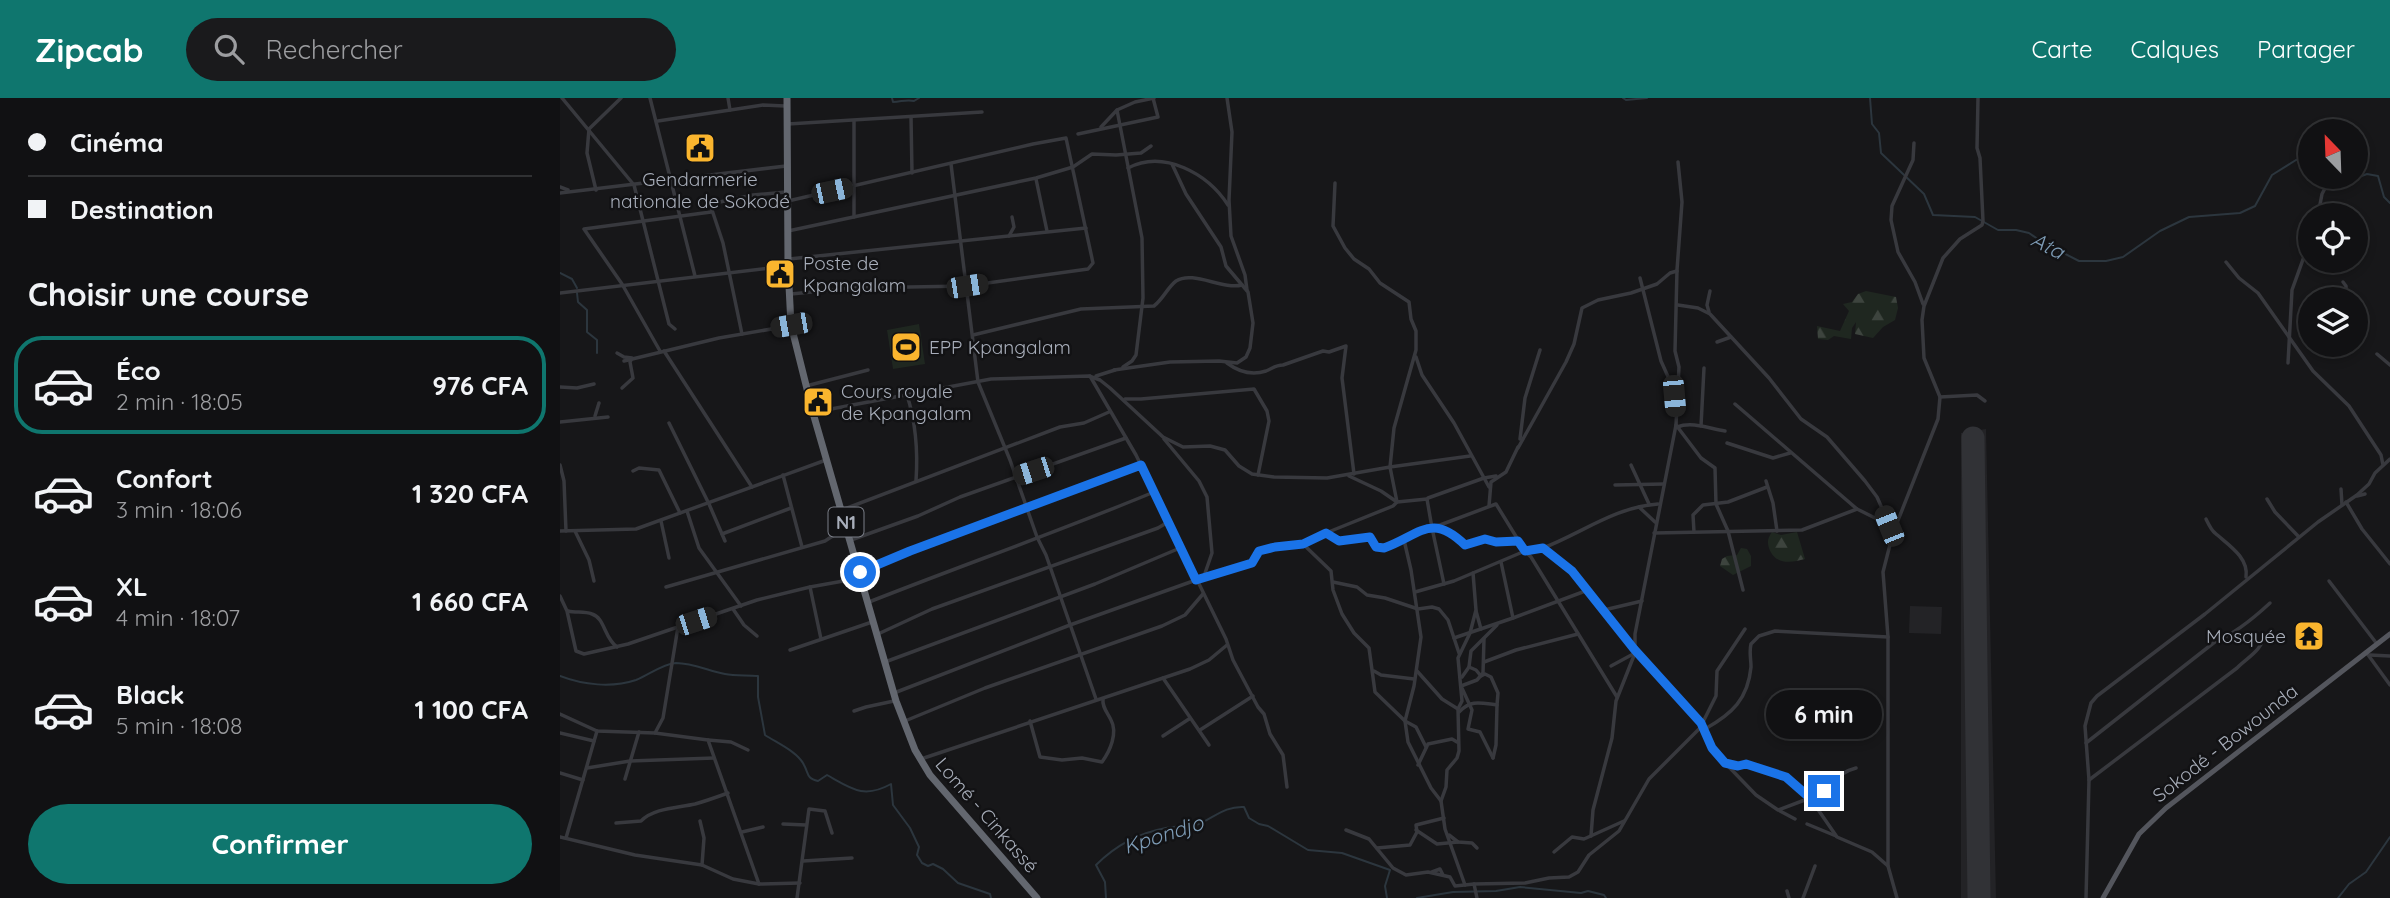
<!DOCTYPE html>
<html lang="fr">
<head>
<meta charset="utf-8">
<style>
	:root { --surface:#111113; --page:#1a1a1c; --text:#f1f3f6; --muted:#9c9da0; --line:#303133; --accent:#0f766e }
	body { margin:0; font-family:Quicksand,sans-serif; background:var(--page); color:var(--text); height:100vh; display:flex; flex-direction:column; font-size:26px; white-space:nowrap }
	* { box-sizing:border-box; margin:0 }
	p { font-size:23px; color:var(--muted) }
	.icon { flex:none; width:38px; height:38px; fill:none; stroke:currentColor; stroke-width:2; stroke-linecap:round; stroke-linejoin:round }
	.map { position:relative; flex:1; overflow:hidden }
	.drawer { display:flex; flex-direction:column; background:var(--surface); width:560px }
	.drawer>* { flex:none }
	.guide { display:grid; align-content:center; height:154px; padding:0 28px; background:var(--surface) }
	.needle { width:46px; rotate:337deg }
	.controls { position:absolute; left:1738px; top:21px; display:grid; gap:14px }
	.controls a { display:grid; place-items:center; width:70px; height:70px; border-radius:50%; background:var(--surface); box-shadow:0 4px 10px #0003,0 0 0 2px var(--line); font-size:35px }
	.end { position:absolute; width:32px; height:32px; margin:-16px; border:9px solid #1a73e8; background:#fff; box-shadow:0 0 0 4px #fff }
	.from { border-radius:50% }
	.bubble { position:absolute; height:49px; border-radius:24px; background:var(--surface); box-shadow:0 4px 10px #0003,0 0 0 2px var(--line); font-size:23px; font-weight:800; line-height:49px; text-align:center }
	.car { position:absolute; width:21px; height:42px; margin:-21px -10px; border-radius:9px; box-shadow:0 0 5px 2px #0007; background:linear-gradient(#222 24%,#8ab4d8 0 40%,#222 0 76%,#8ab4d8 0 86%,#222 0) }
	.guide b { display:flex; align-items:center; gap:24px; height:66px; font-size:26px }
	.guide b+b { border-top:2px solid var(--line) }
	.guide i { width:18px; height:18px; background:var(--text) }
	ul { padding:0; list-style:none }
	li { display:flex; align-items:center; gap:21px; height:98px; margin:0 14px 10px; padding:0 14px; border:4px solid transparent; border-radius:28px }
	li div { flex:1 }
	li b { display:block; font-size:26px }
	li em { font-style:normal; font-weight:800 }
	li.active { border-color:var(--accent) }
	li>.icon { width:63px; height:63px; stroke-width:1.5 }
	h2 { padding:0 28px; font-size:32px; line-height:84px }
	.primary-button { display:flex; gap:14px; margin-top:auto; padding:14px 28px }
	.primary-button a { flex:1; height:80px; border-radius:42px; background:var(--accent); color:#fff; font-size:28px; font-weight:800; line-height:80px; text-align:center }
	header { display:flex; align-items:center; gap:42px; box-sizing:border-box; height:98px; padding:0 35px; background:var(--accent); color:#fff }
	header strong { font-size:33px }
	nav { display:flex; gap:38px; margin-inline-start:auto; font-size:24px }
	.search { width:490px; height:63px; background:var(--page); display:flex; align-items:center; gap:18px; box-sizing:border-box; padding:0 24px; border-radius:38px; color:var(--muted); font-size:26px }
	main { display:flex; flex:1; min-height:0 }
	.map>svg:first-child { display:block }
	.built { fill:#232326 }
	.grass { fill:#1f2720 }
	.forest { fill:url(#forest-firs) }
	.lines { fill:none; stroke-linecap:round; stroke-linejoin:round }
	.stream { stroke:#2c363e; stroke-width:2 }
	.runway { stroke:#313236; stroke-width:23 }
	.minor { stroke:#38393e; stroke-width:3.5 }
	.major { stroke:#54565d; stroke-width:5 }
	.highway { stroke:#63676f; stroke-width:7 }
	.route { stroke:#1a73e8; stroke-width:9 }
	.labels { text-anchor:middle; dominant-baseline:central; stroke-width:5; stroke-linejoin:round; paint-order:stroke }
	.shield { fill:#121214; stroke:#7b7f88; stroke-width:2 }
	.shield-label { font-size:18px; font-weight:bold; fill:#a8aeba }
	.poi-label { font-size:19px; fill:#a8aeba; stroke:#121214; text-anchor:start }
	.street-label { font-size:19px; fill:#a8aeba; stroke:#121214 }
	.water-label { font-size:21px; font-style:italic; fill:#7e9cb6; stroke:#121214 }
</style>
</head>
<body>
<header>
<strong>Zipcab</strong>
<div class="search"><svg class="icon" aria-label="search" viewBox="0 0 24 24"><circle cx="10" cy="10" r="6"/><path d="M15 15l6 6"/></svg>Rechercher</div>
<nav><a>Carte</a><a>Calques</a><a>Partager</a></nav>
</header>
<main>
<section class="drawer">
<div class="guide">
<b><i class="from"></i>Cinéma</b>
<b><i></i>Destination</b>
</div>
<h2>Choisir une course</h2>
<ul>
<li class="active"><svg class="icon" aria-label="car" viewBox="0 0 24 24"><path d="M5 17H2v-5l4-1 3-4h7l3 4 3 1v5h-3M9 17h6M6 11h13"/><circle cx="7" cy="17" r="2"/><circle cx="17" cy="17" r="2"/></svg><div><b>Éco</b><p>2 min · 18:05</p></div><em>976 CFA</em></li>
<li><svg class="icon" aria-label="car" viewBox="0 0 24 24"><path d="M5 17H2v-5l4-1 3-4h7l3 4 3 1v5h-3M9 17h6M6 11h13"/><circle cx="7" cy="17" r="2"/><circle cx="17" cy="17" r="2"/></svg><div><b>Confort</b><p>3 min · 18:06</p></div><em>1 320 CFA</em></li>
<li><svg class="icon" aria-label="car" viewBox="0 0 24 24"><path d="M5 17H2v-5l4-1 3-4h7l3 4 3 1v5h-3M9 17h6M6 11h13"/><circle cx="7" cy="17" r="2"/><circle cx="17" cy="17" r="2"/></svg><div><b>XL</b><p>4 min · 18:07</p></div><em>1 660 CFA</em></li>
<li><svg class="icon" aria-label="car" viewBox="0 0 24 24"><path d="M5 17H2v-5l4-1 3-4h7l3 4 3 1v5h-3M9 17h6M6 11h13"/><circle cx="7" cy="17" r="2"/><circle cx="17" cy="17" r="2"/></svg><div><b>Black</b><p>5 min · 18:08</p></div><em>1 100 CFA</em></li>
</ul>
<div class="primary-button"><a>Confirmer</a></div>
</section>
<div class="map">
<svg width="1830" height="800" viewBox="0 0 1830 800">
	<defs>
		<pattern id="forest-firs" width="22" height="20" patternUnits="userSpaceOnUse" patternTransform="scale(1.75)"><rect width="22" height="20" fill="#1f2720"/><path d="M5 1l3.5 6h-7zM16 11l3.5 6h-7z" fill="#3d443e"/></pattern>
	</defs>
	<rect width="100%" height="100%" fill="#171719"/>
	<g class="built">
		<polygon points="1426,331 1436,800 1401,800 1401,335"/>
		<polygon points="1350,508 1382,509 1381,536 1349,535"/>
	</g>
	<polygon class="grass" points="359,226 365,266 333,271 327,232"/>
	<g class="forest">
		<polygon points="1306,193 1336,199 1338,210 1335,222 1323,229 1313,240 1295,236 1296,224 1292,230 1291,241 1274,238 1268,242 1258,241 1257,228 1280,233 1289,213 1283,206 1292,204 1298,196"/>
		<path d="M1212,434L1221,437L1237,434L1245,461C1230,465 1215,467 1209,450C1207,443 1208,440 1212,434Z"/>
		<polygon points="1181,450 1187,451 1191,458 1191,468 1173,477 1160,468 1162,461 1167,458 1177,457"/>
	</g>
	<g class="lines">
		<g class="stream">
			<path d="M332,0L333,4C341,4 346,1 354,3L359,0"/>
			<polyline points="1063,0 1066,2 1087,0"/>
			<polyline points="1310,0 1312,26 1319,35 1321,55 1364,96 1373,117 1415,119 1438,132 1456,132 1469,135 1482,144 1519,163 1546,163 1563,159 1600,133 1629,119 1680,115 1695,108 1712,77 1736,62 1750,59"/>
			<polyline points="1775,79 1780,86 1807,76 1818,78 1824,99 1830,105"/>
			<polyline points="0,175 12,181 17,190"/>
			<polyline points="17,195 18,204 27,212 27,234 37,242 37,255"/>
			<path d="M0,578C23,587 52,590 76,582C89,577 102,566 116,565C133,565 149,573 165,576C175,578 187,577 198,578V599L205,637C217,645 238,654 244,667C249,676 246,680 258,683L267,677C292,691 304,701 331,686L333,707L350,730L359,749L357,757L362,765L368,768L373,766L383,771L398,785L430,796L431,800"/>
			<path d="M546,800L545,784L536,767C556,747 578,735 606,730C617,728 629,729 639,726C655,719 665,708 684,709L689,720L699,726L708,728L748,752L782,755L830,772L825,788L827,800"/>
			<polyline points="857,800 893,794 936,793 960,789 1021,795 1028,793 1044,797 1046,800"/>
			<polyline points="1778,800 1789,786 1806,774 1830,739"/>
		</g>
		<polyline class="runway" points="1413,340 1419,800"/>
		<g class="minor">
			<polyline points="2,0 74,87 109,226 115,231"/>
			<polyline points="90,0 135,178"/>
			<polyline points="168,0 170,12"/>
			<polyline points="667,0 672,34 669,102 671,138 685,177 687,192"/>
			<polyline points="351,19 352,75"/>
			<polyline points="98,23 203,7 225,8"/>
			<polyline points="294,23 294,119"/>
			<polyline points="228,26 422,14"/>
			<polyline points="541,29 557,12"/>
			<polyline points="518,36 598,19 593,0"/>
			<polyline points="1354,45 1353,62 1332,108 1331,122 1338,154 1355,184 1363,206"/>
			<polyline points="391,66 418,284 450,362 477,439 486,457 536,601"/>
			<path d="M568,70C604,51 648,76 668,107"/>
			<polyline points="476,81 487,133"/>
			<polyline points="775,85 773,128 785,150 794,161 809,171 820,185 849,204 851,221 856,233 856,252 834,330 830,369 910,358"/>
			<polyline points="0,89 8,92"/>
			<polyline points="36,92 27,55 29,31 61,0"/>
			<polyline points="0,95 226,68"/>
			<polyline points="228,103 473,46 506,40 533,165 528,171 406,188 292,190 231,196"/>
			<polyline points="1758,117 1762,96 1771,79"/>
			<polyline points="228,133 476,80 513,69 532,56 556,57 581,55 591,48"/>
			<polyline points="449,138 454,129 452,119"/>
			<polyline points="229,161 526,130"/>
			<polyline points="1666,164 1679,180 1698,195 1753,273 1789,308 1821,357 1823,367"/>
			<polyline points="1080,180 1101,263 1110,283 1115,313"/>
			<polyline points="1783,184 1786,188 1786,197"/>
			<polyline points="0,195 227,168"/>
			<polyline points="1118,207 1138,210 1150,216 1209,280 1241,321 1267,339 1305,383 1317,399 1333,435"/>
			<polyline points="1149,214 1147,207 1150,193"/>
			<polyline points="182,236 163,145 150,106 193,97 226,94"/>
			<path d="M413,237L521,211L594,208C603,201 608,189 616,183C633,172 662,192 682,187"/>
			<polyline points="1157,244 1171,239"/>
			<polyline points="100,253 62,186 24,131 151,114"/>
			<polyline points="104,253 192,389"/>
			<polyline points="57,255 64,259 72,260 70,264 73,280 62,290"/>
			<polyline points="1817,256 1830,267"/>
			<polyline points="856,259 862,277 894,325 929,389"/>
			<polyline points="64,263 159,240 229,228"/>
			<path d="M667,265C679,274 691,278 706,273C713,270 716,267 723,267L763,253L769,254L786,248L782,280L794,376"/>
			<polyline points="1728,265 1732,192 1750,142"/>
			<polyline points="563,269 572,263 576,257 583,200 582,140 557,12 575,4 594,0"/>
			<polyline points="554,272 610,264 659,263 677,265 686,259 690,250 693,225 688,194 666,168 661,149 626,96 612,66"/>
			<polyline points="530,278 576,357 666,541 673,562 698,609 704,616 710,636 723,657 727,689"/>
			<polyline points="536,278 555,272"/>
			<polyline points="246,288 308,272"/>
			<polyline points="0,289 17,290 34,286"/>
			<path d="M347,297C356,325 358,354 356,383"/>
			<polyline points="1380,299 1417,297 1425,303"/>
			<polyline points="565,301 581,301 694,291 707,313 709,323 698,377"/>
			<polyline points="1175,306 1297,411 1329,427"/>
			<polyline points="255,314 431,281 529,278 540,282 550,290 603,339 623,349 650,348 665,352 679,368 692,376 714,379 767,380 830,369 837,404 867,401 872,430 936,406 965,453 983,450 1017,479 1074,551 1141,625 1152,650 1168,668 1196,697 1218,712 1250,700 1277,739 1312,754 1328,768"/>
			<polyline points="35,318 39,305"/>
			<polyline points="0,324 48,319"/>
			<polyline points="109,325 149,406 165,443"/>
			<polyline points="1116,327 1141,360 1155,370 1156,406 1168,433 1183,492"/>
			<polyline points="1141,328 1144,270"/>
			<path d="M1117,329C1133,323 1150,331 1165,333"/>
			<polyline points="604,341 639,383 647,399 652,455 643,481"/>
			<polyline points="960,341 965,300 980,252"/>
			<polyline points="1167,345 1213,360 1230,355"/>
			<polyline points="958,350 1006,264 1014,246 1022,210 1038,202 1071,195 1097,186 1110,175 1117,173"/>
			<polyline points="0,367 4,383 6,433"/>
			<polyline points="1071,367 1089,406"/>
			<polyline points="73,373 79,370 99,372 120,415"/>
			<polyline points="223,377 242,449"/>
			<polyline points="1206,383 1213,405 1217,433"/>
			<polyline points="1055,387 1104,386"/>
			<polyline points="1781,391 1782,407"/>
			<polyline points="1797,398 1805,396"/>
			<polyline points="868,400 924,380 936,378"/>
			<polyline points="1707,401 1715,414 1739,439"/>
			<polyline points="1786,404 1802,431 1830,466"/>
			<polyline points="929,408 931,384 946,374 958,349"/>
			<polyline points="1079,409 1095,424"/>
			<polyline points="282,412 500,329 524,325 549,314"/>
			<polyline points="127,413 139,450 181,508"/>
			<path d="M1646,421C1648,425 1651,432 1655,435C1667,446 1689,459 1686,479"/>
			<polyline points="101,423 109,460"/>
			<polyline points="872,430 884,486"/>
			<polyline points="0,433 76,431 266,362"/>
			<polyline points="15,433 29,462 34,483"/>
			<polyline points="1134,434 1133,417 1143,407 1168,404 1207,389"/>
			<polyline points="766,435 779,443 810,439 816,449 824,450 844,442"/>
			<polyline points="1094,435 1242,432 1297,411"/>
			<polyline points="162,436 231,410"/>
			<polyline points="291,442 358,418 400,399 566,340"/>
			<polyline points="743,446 766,435 833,408 837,404 821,393 789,378"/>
			<path d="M983,450C1022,435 1055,409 1098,406"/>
			<polyline points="300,474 350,453 581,367"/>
			<polyline points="1769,483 1817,546"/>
			<polyline points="773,484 797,489 807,497 825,500 858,511 872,509 879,511 888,522 899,555"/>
			<polyline points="106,489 265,443 285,430"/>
			<polyline points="250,489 261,541"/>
			<polyline points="855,494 894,483 965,453 971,459 1057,599"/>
			<polyline points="0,498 7,513 16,553 24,556 68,546 197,502 250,489 300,480"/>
			<path d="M309,504C403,467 500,433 594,394"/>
			<polyline points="173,511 184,527 197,538"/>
			<polyline points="1044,512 1082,503"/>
			<path d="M8,513C16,515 24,513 32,516C45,520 44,540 57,549"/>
			<polyline points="916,513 921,531"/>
			<polyline points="953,520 1028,492"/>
			<polyline points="318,536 372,511 598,430 608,424"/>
			<polyline points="894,540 953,520 941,464"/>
			<polyline points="924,541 923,575 917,582 901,588 912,612 908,631 920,634 933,660"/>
			<polyline points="230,552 312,524"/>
			<polyline points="1806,554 1830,587"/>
			<polyline points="1810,557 1830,558"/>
			<polyline points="325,564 535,486 620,450"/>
			<polyline points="924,564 956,552 1018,536"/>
			<polyline points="1051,568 1075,555"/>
			<polyline points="909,569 916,572 921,578 925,576 931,579 938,595 937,607"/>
			<polyline points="814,573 821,577 854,581"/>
			<polyline points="857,573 882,601 898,611"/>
			<polyline points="902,579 909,569 911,553 937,527"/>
			<polyline points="603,580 649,647"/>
			<polyline points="334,595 510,527 636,482 692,465 699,453 715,449 743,446 771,473 773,492 782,516 794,535 809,550 815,594 845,623 856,629 866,649"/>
			<polyline points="294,613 306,609 334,603"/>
			<path d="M899,614C911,601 921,605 937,607L936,647L933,660"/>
			<polyline points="0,616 37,633 95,635 148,642 199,786"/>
			<polyline points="345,623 425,590 602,528 625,517 643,496"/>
			<path d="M470,623L480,659L502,662L522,660L542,664C550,653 558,635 551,622C547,614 542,609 543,601"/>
			<path d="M1145,631C1172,616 1188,601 1191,569C1191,561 1189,554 1191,546L1199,538L1215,533L1328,539"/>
			<polyline points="640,632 693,598"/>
			<polyline points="0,635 34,643"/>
			<polyline points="95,635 103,620 118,529"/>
			<polyline points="603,638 629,621"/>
			<polyline points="148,642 171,644 188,652"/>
			<path d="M1526,645L1656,543C1674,536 1696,518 1710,505"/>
			<polyline points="361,661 630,571 649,562 667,547"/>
			<path d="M1165,665C1200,667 1224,674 1250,700C1269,692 1275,675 1296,670"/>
			<polyline points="858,667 868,646 892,641 897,644"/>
			<polyline points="27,670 70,663 154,660"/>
			<polyline points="0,675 23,682"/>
			<polyline points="65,681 79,634"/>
			<path d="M1529,682L1677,570C1688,559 1703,552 1704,536"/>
			<polyline points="881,703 886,689 887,672 897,660 899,653 898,611 902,603 898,560 910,535 916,512 913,475"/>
			<polyline points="1220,713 1235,721"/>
			<polyline points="140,723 144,740 142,767"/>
			<path d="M56,725L81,723C94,710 117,710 135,706C146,703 157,699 168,695"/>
			<polyline points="223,726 246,727"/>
			<polyline points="1247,726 1276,738"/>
			<polyline points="786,732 809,741 833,770 846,777 868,774 890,779 895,788 914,786 917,800"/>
			<polyline points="856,732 877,746 898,744"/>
			<polyline points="182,734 203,729"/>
			<polyline points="889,737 898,744 912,745 917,750"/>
			<polyline points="1031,738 1033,712 1052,640 1056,603 1075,555 1075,536 1116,327 1119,269 1115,253 1117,172 1122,104 1118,64"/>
			<polyline points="0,739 75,757 142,767 173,781 199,786 240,785"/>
			<polyline points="6,740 37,633"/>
			<polyline points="817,750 850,747 857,734 856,727 884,720"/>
			<polyline points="994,754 1012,739 1024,741 1064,723"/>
			<polyline points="243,763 292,760"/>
			<polyline points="872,774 880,771 883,777"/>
			<polyline points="914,786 965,785 989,780 1009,779 1018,774 1029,757 1059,733 1089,681 1140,630 1156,598 1157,573 1185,531"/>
			<path d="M905,787L885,731L881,703L871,690L848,644L845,623L854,588L861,539L851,472L844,442C868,423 885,428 905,448L925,441L936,444L958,443"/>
			<polyline points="1227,793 1229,800"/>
			<polyline points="237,800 249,711 265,713 272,735"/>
			<polyline points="1243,800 1255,768"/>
			<polyline points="1337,800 1328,768 1328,539 1323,474 1333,435 1378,321 1380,299 1364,260 1362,222 1364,208 1383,160 1400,141 1422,127 1423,123 1420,60 1417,50 1418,0"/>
			<polyline points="1526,800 1529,682 1525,628 1531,605 1537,598 1645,516 1758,424 1797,397 1809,386 1815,375 1830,361"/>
		</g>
		<polyline class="major" points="1543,800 1579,736 1606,710 1830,536"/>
		<polyline class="highway" points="227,0 228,168 231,227 253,315 336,603 355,652 370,677 477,800"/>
	</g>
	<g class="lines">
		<path class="route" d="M300,474L350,453L581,367L636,482L692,465L699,453L715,449L743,446L766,435L779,443L810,439L816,449L824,450C860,437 871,414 905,447L925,441L936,444L958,443L965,453L983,450L1012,473L1074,551L1141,625L1152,650L1165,665L1178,668L1186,666L1226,679L1250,700L1264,693"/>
	</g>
	<defs>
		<g id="civic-square" transform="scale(1.575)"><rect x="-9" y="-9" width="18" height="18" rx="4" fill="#fab52e" stroke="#121214"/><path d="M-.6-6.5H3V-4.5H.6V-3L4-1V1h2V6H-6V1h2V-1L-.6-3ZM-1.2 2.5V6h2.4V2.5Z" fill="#111"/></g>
		<g id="stadium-square" transform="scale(1.575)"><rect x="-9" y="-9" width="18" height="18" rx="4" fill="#fab52e" stroke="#121214"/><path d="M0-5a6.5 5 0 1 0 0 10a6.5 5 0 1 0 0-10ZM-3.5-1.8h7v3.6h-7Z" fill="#111"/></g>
		<g id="temple-square" transform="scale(1.575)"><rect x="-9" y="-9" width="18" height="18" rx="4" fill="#fab52e" stroke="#121214"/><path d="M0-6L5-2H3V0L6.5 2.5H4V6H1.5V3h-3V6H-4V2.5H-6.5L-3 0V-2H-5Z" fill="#111"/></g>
	</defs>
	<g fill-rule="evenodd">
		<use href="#civic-square" x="140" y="50"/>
		<use href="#civic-square" x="220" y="176"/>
		<use href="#stadium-square" x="346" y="249"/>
		<use href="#civic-square" x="258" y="304"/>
		<use href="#temple-square" x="1749" y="538"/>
	</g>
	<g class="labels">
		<rect class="shield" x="268.5" y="409.5" width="35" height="29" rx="5"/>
		<g class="shield-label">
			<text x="286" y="424">N1</text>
		</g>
		<g class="poi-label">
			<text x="140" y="81" text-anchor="middle">Gendarmerie<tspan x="140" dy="22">nationale de Sokodé</tspan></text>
			<text x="243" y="165">Poste de<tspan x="243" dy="22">Kpangalam</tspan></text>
			<text x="369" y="249">EPP Kpangalam</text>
			<text x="281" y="293">Cours royale<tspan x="281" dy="22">de Kpangalam</tspan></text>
			<text x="1726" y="538" text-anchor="end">Mosquée</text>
		</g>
		<g class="street-label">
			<text transform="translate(1665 645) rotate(-38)">Sokodé - Bowounda</text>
			<text transform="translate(427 717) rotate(49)">Lomé - Cinkassé</text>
		</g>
		<g class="water-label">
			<text transform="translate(1488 147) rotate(27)">Ata</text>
			<text transform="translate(603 736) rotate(-18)">Kpondjo</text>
		</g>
	</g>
</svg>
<div class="controls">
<a><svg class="needle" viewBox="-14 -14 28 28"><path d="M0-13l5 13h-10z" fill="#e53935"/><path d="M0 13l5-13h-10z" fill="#9c9da0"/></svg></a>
<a><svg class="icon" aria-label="locate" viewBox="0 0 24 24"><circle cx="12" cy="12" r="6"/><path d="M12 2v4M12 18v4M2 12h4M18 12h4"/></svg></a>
<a><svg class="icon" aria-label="layers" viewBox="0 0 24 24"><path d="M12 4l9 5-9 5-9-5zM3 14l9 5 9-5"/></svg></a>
</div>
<i class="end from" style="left:300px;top:474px"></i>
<i class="end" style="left:1264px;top:693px"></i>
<div class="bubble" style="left:1206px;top:592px;width:116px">6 min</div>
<i class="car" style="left:272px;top:93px;rotate:78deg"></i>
<i class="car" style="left:407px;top:188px;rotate:81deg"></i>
<i class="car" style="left:231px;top:227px;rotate:260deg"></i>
<i class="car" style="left:1114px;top:298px;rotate:175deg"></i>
<i class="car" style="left:473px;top:373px;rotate:252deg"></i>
<i class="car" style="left:1329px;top:428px;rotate:338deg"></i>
<i class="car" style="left:136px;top:523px;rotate:72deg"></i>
</div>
</main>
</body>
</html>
